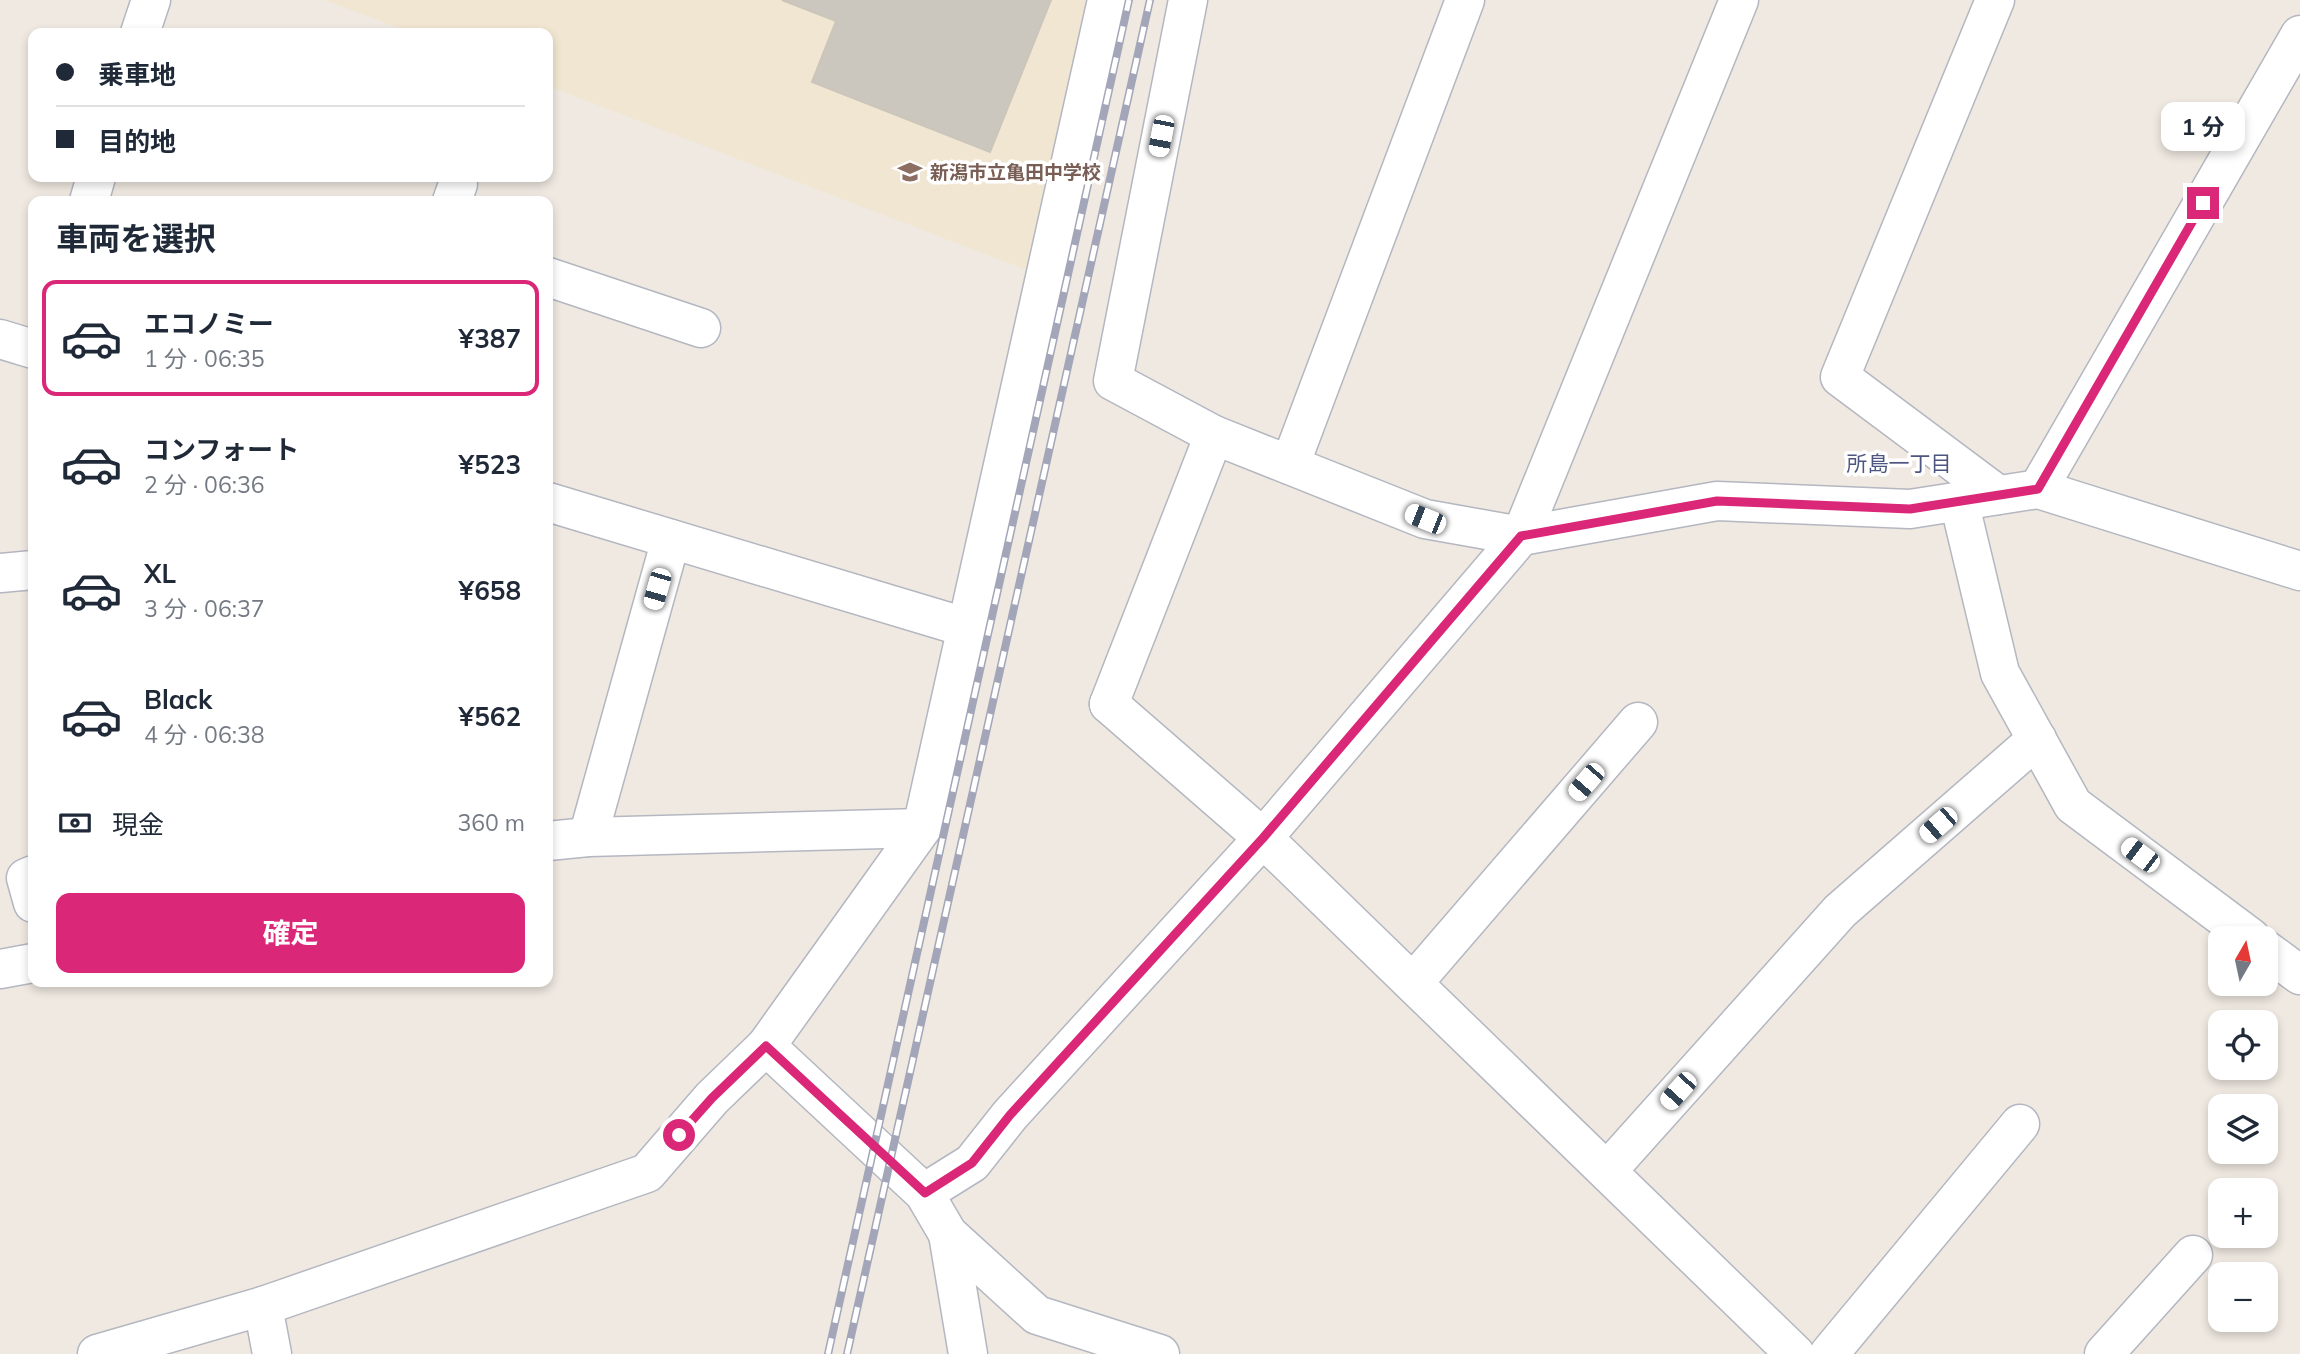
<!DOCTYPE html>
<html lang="ja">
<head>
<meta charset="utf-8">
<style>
	:root { --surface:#fff; --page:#f6f6f7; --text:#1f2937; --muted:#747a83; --line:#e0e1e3; --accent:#db2777 }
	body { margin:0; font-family:Mulish,"Noto Sans JP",sans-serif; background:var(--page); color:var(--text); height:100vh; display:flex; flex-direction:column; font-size:26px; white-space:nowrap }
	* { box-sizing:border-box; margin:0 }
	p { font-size:23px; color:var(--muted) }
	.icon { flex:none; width:38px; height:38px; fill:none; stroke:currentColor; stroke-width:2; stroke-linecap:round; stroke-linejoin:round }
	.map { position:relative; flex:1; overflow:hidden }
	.details { position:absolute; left:28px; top:196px; width:525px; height:791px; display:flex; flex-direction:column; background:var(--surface); border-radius:14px; box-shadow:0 4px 10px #0003 }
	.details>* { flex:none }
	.hud { position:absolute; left:28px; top:28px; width:525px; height:154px; border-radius:14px; box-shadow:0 4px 10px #0003; display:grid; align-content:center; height:154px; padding:0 28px; background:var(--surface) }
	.needle { width:46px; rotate:9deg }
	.tools { position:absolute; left:2208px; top:926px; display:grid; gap:14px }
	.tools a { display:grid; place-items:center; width:70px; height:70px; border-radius:14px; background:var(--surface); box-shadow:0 4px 10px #0003; font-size:35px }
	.end { position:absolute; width:32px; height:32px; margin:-16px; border:9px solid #db2777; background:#fff; box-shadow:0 0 0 4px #fff }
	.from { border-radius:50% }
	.bubble { position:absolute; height:49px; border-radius:14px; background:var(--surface); box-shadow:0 4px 10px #0003; font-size:23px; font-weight:700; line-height:49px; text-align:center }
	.car { position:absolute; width:21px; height:42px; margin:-21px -10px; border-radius:9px; box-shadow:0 0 5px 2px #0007; background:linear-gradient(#fff 24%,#345 0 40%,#fff 0 76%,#345 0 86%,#fff 0) }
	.hud b { display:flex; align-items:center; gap:24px; height:66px; font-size:26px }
	.hud b+b { border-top:2px solid var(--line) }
	.hud i { width:18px; height:18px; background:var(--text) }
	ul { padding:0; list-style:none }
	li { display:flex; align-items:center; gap:21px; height:116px; margin:0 14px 10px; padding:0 14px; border:4px solid transparent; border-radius:14px }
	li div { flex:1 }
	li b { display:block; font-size:26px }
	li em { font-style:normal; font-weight:700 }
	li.active { border-color:var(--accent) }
	li>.icon { width:63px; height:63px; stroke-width:1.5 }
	h2 { padding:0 28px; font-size:32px; line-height:84px }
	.pay { display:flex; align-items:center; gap:18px; height:77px; padding:0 28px; font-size:26px }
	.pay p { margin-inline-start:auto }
	.cta { display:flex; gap:14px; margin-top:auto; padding:14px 28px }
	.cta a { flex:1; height:80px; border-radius:14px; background:var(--accent); color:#fff; font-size:28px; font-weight:700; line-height:80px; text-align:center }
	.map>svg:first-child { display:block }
	.education { fill:#f0e6d1 }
	.building { fill:#cbc7bf; stroke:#cbc5ba; stroke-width:2 }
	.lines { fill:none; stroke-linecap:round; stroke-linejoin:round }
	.minor-casing { stroke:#b4b7c1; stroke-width:41 }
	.tertiary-casing { stroke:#b4b7c1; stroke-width:41 }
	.minor { stroke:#fff; stroke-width:38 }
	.tertiary { stroke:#fff; stroke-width:38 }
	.rail-casing { stroke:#a3a6b8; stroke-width:8 }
	.rail { stroke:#fff; stroke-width:5; stroke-dasharray:16; stroke-linecap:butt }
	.route { stroke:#db2777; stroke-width:9 }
	.labels { text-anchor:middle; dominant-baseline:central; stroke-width:7; stroke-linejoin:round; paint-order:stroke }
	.education-label { font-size:19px; font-weight:bold; fill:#785e54; stroke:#fff; text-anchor:start }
	.neighbourhood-label { font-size:21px; fill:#4d5680; stroke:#fff }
</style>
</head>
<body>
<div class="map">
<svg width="2300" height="1354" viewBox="0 0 2300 1354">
	<rect width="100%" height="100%" fill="#efe9e1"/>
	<polygon class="education" points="325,0 1088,0 1027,270 548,86 548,33 412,33"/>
	<polygon class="building" points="782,0 1051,0 990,152 812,82 836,21"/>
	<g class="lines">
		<g class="minor-casing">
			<g id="minor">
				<polyline points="1188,0 1113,381 1214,435"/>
				<polyline points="1995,0 1840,377 1998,495"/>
				<polyline points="140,33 151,0"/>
				<polyline points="89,201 96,177"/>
				<polyline points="452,201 458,184"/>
				<polyline points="548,277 701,328"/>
				<polyline points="0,339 33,349"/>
				<polyline points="1290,465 1465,0"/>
				<polyline points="2038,489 2300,35"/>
				<polyline points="1959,501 2000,673 2073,805 2251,938"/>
				<polyline points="548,502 968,628"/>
				<polyline points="0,573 33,570"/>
				<polyline points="1109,704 1214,435 1425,519 1521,536 1717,501 1910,509 2038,489 2300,571"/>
				<polyline points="588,837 671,539"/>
				<polyline points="548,841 588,837 922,828"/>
				<polyline points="33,875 26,878 33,903"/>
				<polyline points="2266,950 2300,975"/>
				<polyline points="0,969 33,963"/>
				<polyline points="1413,983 1638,722"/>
				<polyline points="766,1046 924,1193 948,1234 1037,1315 1160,1354"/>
				<polyline points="1607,1171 1840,911 2037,739"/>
				<polyline points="924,1193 972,1163 1010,1115 1263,838 1521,536 1739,0"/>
				<polyline points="948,1234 968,1354"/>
				<polyline points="263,1306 272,1354"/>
				<polyline points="97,1354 263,1306 647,1173 712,1098 766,1046 922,828 1107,0"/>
				<polyline points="1829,1354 2020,1124"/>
				<polyline points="2104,1354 2193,1255"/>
			</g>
		</g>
		<g class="tertiary-casing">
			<polyline id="tertiary" points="1109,704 1263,838 1795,1354"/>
		</g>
		<use href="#minor" class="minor"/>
		<use href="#tertiary" class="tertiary"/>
		<g class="rail-casing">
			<g id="rail">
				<polyline points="828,1354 1129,0"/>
				<polyline points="847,1354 1150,0"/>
			</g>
		</g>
		<use href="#rail" class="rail"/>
	</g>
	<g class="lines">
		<polyline class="route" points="679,1135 712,1098 766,1046 925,1193 972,1163 1010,1115 1263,838 1521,536 1717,501 1910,509 2038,489 2203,203"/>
	</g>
	<defs>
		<g id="school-bare" transform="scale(1.89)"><path d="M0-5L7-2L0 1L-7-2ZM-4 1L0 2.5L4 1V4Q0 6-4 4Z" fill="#8d6e63" stroke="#fff" stroke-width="2.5" paint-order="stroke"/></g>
	</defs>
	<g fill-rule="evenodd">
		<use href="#school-bare" x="910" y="172"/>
	</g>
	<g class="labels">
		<g class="education-label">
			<text x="930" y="172">新潟市立亀田中学校</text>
		</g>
		<g class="neighbourhood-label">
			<text x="1899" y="463">所島一丁目</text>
		</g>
	</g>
</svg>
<div class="tools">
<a><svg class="needle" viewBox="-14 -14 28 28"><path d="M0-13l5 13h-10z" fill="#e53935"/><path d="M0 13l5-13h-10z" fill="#747a83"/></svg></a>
<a><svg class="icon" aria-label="locate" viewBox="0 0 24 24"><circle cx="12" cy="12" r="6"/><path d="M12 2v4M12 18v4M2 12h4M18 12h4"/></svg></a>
<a><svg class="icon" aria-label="layers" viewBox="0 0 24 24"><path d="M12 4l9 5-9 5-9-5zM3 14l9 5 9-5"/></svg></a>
<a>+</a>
<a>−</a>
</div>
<i class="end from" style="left:679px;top:1135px"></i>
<i class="end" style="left:2203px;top:203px"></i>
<div class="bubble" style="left:2161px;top:102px;width:84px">1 分</div>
<i class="car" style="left:1161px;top:136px;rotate:191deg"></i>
<i class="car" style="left:1425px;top:519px;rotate:292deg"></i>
<i class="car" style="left:657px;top:589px;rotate:196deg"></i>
<i class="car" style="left:1586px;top:782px;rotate:221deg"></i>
<i class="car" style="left:1938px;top:825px;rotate:229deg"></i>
<i class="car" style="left:2140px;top:855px;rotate:307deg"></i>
<i class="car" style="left:1678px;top:1091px;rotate:222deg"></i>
<div class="hud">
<b><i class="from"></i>乗車地</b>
<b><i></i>目的地</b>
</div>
<section class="details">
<h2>車両を選択</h2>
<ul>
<li class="active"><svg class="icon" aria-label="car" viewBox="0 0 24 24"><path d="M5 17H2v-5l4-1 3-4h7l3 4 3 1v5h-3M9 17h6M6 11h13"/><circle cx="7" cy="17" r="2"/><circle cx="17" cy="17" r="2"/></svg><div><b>エコノミー</b><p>1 分 · 06:35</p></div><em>¥387</em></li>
<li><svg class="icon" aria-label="car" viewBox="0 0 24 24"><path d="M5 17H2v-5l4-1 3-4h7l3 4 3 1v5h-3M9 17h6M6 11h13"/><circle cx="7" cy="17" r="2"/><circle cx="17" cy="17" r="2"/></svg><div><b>コンフォート</b><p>2 分 · 06:36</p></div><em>¥523</em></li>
<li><svg class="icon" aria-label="car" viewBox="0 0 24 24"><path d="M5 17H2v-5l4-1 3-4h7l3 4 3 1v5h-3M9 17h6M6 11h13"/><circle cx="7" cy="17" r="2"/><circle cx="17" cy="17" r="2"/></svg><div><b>XL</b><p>3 分 · 06:37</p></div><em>¥658</em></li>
<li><svg class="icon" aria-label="car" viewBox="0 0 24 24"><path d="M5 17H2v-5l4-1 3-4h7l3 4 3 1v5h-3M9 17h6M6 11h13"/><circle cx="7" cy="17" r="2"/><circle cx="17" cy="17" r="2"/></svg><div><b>Black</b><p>4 分 · 06:38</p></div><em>¥562</em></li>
</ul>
<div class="pay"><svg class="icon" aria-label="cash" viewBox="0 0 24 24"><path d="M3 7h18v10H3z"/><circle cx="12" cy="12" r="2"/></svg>現金<p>360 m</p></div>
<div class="cta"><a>確定</a></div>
</section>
</div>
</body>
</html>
